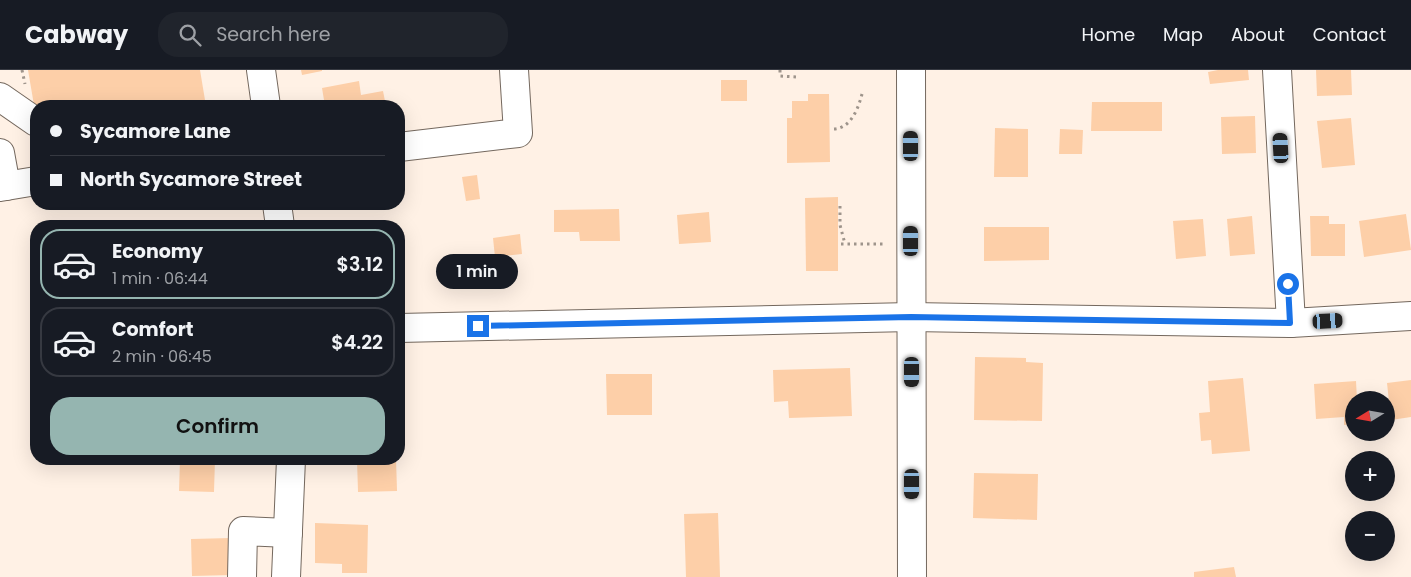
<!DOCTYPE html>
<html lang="en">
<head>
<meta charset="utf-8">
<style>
	:root { --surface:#171b24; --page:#20242c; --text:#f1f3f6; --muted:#9ea1a6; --line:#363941; --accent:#95b5b0 }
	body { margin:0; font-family:Poppins,sans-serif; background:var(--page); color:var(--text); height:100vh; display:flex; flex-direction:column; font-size:19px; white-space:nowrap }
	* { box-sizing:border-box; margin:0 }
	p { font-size:16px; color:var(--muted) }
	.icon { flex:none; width:28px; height:28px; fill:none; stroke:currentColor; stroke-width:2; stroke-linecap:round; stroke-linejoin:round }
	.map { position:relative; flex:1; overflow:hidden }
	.drawer { position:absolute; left:30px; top:150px; width:375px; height:245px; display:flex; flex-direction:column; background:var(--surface); border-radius:20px; box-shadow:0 5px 20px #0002 }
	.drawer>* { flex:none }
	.guide { position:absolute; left:30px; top:30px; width:375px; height:110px; border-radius:20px; box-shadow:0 5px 20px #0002; display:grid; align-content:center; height:110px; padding:0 20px; background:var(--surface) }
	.needle { width:32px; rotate:259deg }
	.controls { position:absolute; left:1345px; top:321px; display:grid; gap:10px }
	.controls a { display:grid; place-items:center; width:50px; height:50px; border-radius:50%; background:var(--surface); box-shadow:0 5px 20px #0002; font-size:25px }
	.end { position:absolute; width:22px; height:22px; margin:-11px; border:6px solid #1a73e8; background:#fff; box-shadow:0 0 0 2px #fff }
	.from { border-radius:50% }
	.bubble { position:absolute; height:35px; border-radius:18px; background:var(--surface); box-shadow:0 5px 20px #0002; font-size:16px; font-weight:600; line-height:35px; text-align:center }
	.car { position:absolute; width:15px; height:30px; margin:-15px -8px; border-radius:6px; box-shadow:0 0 4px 1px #0007; background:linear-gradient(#222 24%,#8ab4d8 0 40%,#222 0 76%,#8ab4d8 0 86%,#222 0) }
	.guide b { display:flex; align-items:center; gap:18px; height:48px; font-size:19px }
	.guide b+b { border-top:1px solid var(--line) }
	.guide i { width:12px; height:12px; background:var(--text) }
	ul { padding:9px 0 0; list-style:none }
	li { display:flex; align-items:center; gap:15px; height:70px; margin:0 10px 8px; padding:0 10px; border:2px solid var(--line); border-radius:20px }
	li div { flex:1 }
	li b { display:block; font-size:19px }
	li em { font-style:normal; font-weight:600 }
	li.on { border-color:var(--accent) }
	li>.icon { width:45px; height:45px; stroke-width:1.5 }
	.action { display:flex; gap:10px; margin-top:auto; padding:10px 20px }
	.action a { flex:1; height:58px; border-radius:20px; background:var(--accent); color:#111; font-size:20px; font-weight:600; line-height:58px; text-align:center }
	header { display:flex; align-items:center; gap:30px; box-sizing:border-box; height:70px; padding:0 25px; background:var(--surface); border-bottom:1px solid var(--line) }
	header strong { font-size:24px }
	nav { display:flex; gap:28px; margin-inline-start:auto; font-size:18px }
	.search { width:350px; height:45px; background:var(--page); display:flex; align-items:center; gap:12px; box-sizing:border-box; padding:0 18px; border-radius:20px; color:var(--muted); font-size:19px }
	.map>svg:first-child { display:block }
	.building { fill:#fdcfa8 }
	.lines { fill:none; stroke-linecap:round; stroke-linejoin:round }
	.minor-casing { stroke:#74685e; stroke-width:30 }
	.path { stroke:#9e948b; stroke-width:3; stroke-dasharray:2.5 4; stroke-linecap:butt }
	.minor { stroke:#fff; stroke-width:28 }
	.route { stroke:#1a73e8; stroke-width:6 }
</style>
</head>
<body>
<header>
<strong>Cabway</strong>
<div class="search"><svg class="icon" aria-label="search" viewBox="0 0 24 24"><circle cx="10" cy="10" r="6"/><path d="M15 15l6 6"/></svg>Search here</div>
<nav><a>Home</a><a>Map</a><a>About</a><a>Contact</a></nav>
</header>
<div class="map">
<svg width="1411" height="507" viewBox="0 0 1411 507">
	<rect width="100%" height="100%" fill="#fff1e5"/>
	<g class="building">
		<polygon points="28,0 200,0 206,36 36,36 35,41"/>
		<polygon points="301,0 322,0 322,1 302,5"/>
		<polygon points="1218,0 1248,0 1249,10 1210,14 1208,2"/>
		<polygon points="1316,0 1351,0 1352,25 1317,26"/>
		<rect x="721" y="10" width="26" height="21"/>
		<polygon points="359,11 361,25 383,21 386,36 325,36 322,18"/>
		<polygon points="808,24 829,24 830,92 787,93 787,48 792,48 792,31 808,31"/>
		<polygon points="1092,32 1162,32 1162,61 1091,61"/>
		<polygon points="1255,46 1256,83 1222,84 1221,47"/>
		<polygon points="1351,48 1355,95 1322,98 1317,51"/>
		<polygon points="995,58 1028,59 1028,107 994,107"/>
		<polygon points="1060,59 1083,60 1082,84 1059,84"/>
		<polygon points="477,105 480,129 466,131 462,107"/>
		<polygon points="838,127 838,201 806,201 805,128"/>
		<polygon points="619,139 620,171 580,171 579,162 554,162 554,140"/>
		<polygon points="709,142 711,172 679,174 677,145"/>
		<polygon points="1406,144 1411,180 1364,187 1359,151"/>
		<polygon points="1252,146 1255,184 1230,186 1227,149"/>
		<polygon points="1310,146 1329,146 1329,154 1345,154 1345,186 1311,186"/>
		<polygon points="1203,149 1206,186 1176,189 1173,151"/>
		<polygon points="984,157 1049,157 1049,190 984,191"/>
		<polygon points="520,164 522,184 495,187 493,168"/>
		<polygon points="975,287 1026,288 1026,292 1043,293 1042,351 974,350"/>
		<polygon points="850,298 852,346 789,348 788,331 774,332 773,300"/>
		<polygon points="606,304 652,304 652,345 607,345"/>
		<polygon points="1243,308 1250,381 1212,384 1211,370 1201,371 1199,343 1210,342 1208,311"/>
		<polygon points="1411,310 1411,347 1391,350 1387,313"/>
		<polygon points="1356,311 1357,330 1354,330 1354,354 1344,355 1344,347 1316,349 1314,314"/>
		<polygon points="180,389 215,389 214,422 179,421"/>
		<polygon points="357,389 396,389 397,421 358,422"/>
		<polygon points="974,403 1038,404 1037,450 973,448"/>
		<polygon points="718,443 720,507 686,507 684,444"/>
		<polygon points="315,453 368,455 367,503 342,503 342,494 315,493"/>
		<polygon points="231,468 232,505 192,506 191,469"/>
		<polygon points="1234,497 1236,507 1194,507 1194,502"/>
	</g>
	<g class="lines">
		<g class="minor-casing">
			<g id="minor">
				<polyline points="261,0 266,36"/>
				<polyline points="911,0 912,507"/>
				<polyline points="1277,0 1291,253"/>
				<polyline points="0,27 36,52"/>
				<polyline points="399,77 518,63 514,0"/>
				<polyline points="0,83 6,116"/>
				<polyline points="0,117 36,111"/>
				<polyline points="277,134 280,156"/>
				<polyline points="399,258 911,247 1291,253 1411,246"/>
				<polyline points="242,507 243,461 288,463"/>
				<polyline points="286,507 291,389"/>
			</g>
		</g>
		<g class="path">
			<polyline points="22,0 25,14"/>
			<polyline points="780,0 780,6 797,7"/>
			<path d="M834,59C851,58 858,39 862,24"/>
			<polyline points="840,136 840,155 845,174"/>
			<polyline points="841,174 883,174"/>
		</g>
		<use href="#minor" class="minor"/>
	</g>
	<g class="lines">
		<polyline class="route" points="478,256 911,247 1290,253 1288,214"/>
	</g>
</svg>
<div class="controls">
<a><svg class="needle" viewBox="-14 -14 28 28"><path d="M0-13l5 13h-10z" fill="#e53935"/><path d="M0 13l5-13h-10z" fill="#9ea1a6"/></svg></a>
<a>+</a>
<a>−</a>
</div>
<i class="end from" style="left:1288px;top:214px"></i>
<i class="end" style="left:478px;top:256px"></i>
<div class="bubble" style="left:436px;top:184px;width:82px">1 min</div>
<i class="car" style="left:911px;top:76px;rotate:0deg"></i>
<i class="car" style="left:1281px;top:78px;rotate:357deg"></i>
<i class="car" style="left:911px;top:171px;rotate:0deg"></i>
<i class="car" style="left:1328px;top:251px;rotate:87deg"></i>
<i class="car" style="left:912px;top:302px;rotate:180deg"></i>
<i class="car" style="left:912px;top:414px;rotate:180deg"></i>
<div class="guide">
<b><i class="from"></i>Sycamore Lane</b>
<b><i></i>North Sycamore Street</b>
</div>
<section class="drawer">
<ul>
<li class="on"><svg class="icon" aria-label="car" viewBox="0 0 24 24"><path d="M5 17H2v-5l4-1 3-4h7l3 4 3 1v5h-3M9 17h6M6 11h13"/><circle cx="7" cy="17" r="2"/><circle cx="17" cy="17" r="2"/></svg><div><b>Economy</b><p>1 min · 06:44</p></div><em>$3.12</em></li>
<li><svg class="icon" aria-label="car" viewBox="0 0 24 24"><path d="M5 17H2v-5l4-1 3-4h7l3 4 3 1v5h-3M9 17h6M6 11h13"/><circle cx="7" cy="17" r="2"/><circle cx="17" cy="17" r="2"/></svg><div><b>Comfort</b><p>2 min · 06:45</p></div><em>$4.22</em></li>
</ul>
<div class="action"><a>Confirm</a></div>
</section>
</div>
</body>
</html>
